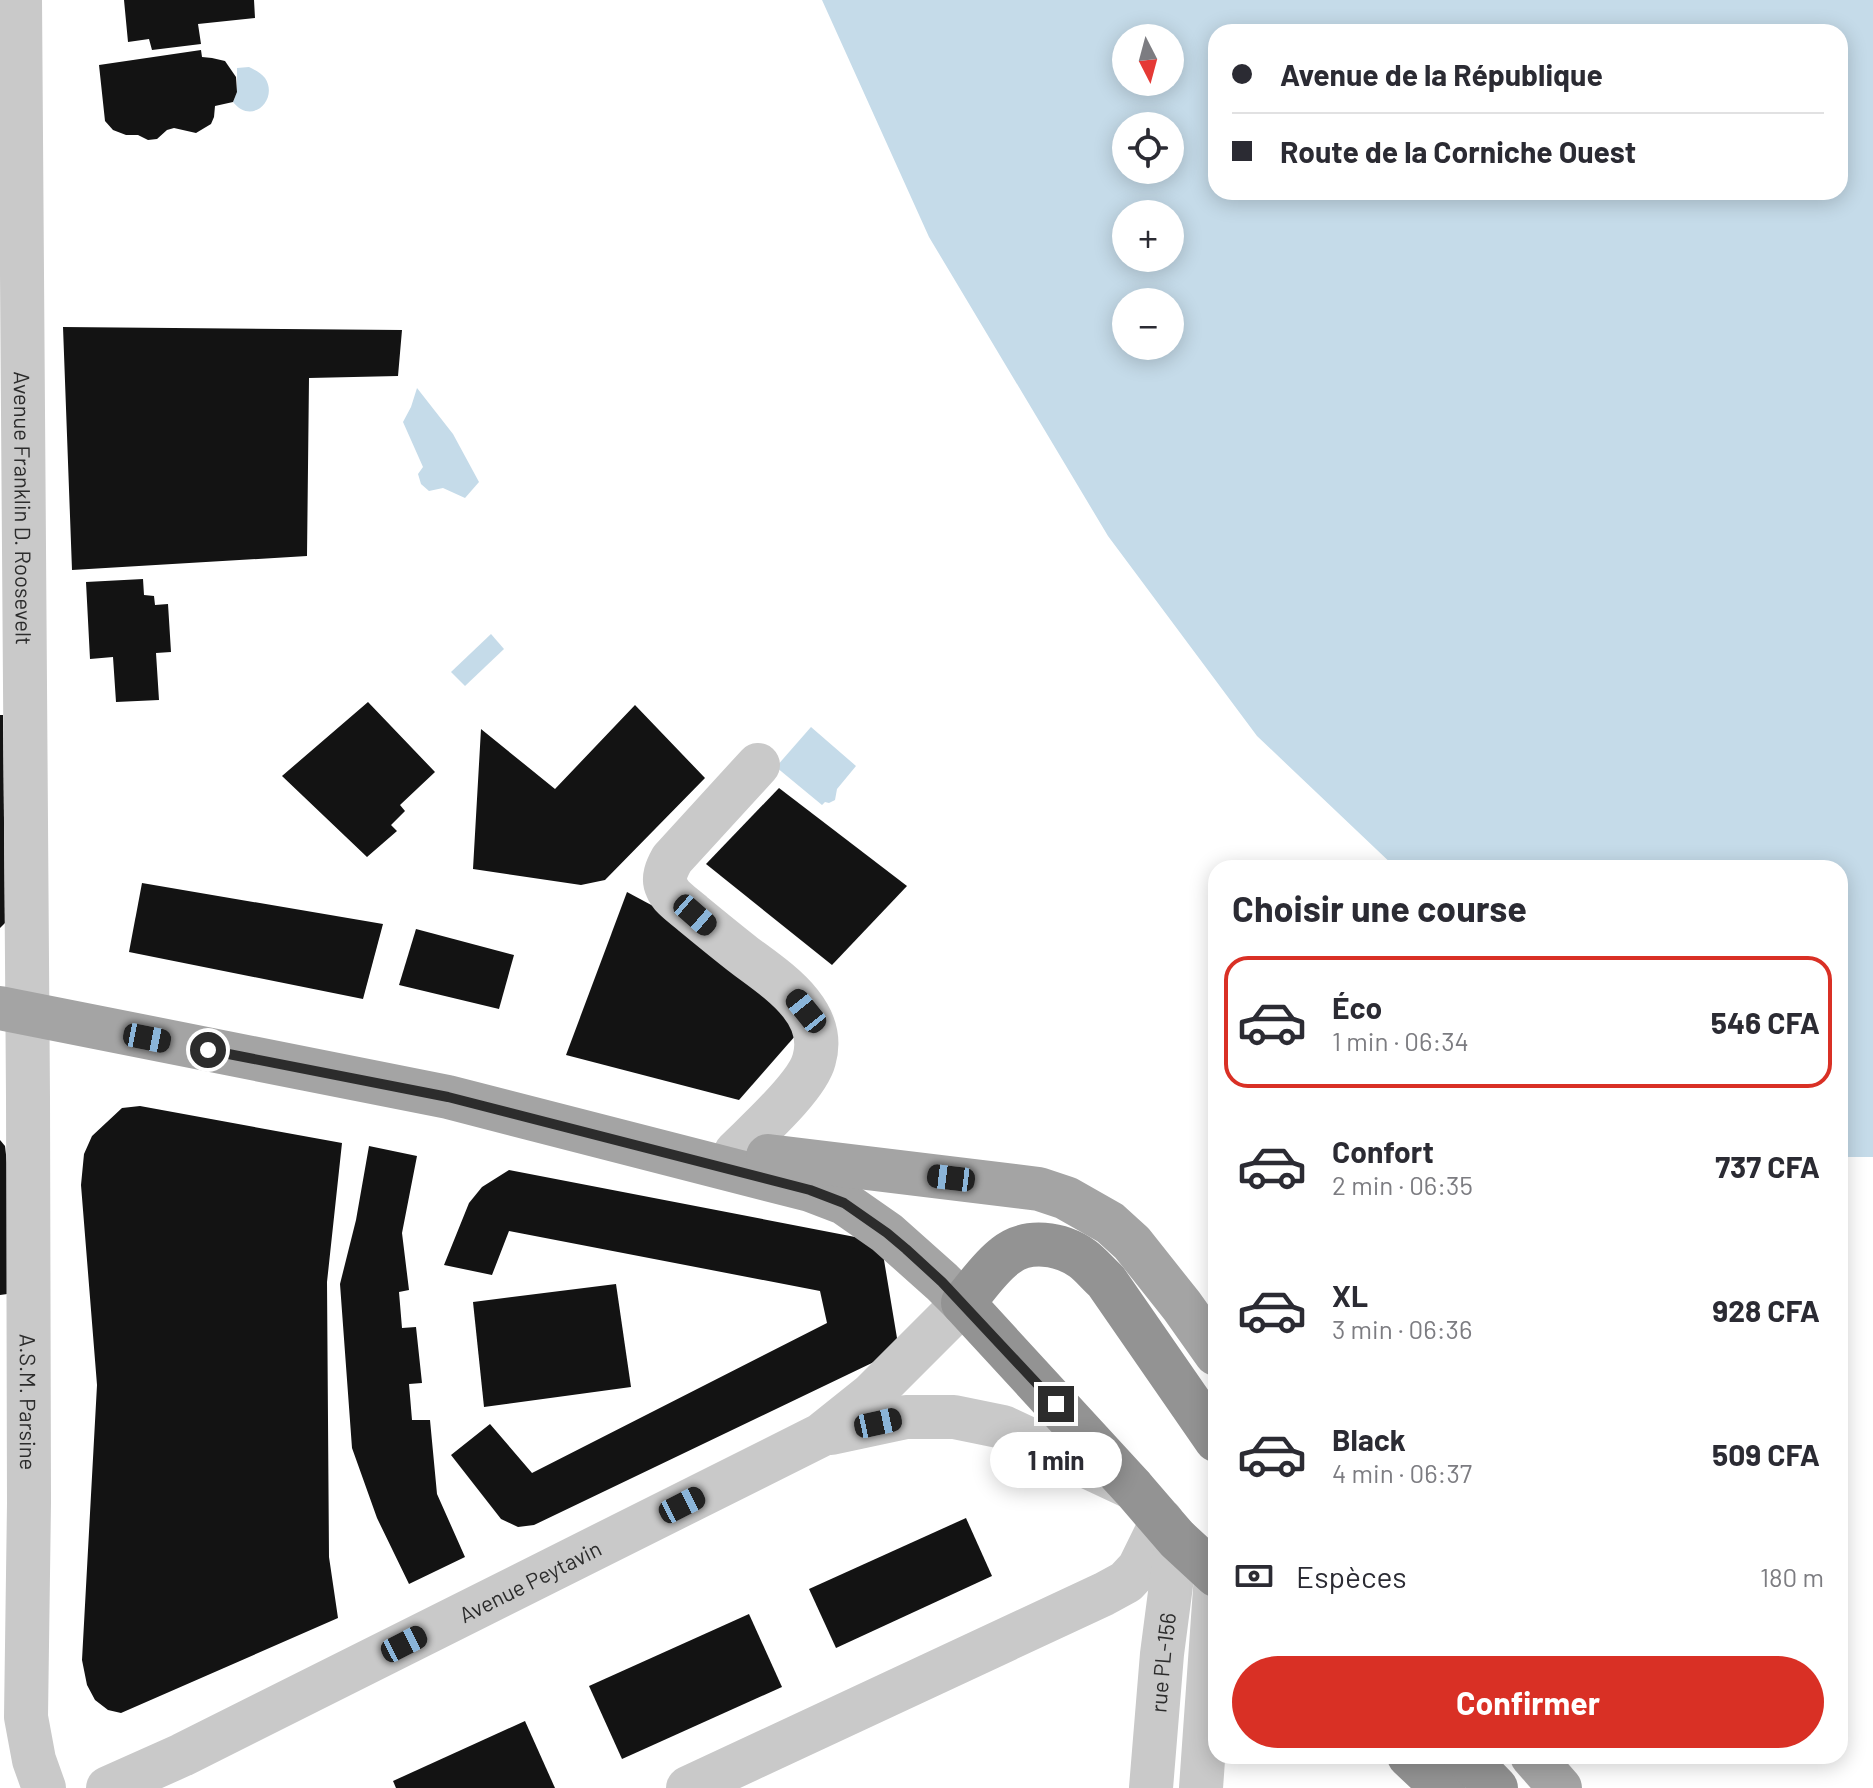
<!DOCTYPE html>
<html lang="fr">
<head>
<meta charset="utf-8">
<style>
	:root { --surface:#fff; --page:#f2f2f3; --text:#2b2b33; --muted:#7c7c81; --line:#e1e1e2; --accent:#d93025 }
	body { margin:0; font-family:Barlow,sans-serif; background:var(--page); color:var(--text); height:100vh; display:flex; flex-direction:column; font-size:30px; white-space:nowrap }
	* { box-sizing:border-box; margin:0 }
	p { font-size:26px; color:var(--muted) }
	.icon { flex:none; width:44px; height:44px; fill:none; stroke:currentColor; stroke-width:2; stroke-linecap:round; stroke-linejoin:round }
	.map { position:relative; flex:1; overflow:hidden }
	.panel { position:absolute; left:1208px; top:860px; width:640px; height:904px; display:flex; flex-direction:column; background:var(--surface); border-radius:24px; box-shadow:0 4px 20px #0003 }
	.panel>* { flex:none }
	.top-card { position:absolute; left:1208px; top:24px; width:640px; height:176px; border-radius:24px; box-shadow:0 4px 20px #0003; display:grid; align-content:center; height:176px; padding:0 24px; background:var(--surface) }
	.needle { width:52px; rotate:174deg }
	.fabs { position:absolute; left:1112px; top:24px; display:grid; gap:16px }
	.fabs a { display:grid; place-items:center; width:72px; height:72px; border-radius:50%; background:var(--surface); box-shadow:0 4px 20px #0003; font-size:40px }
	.end { position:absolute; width:36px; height:36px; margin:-18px; border:10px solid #2c2c2c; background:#fff; box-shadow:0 0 0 4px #fff }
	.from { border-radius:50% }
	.bubble { position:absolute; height:56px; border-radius:28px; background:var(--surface); box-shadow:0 4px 20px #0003; font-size:26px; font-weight:700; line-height:56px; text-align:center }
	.car { position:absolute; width:24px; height:48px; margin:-24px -12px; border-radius:10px; box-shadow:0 0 6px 2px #0007; background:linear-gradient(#222 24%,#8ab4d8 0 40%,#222 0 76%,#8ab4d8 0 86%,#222 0) }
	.top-card b { display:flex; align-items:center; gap:28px; height:76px; font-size:30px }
	.top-card b+b { border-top:2px solid var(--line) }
	.top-card i { width:20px; height:20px; background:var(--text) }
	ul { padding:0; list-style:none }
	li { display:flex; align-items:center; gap:24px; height:132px; margin:0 16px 12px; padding:0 8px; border:4px solid transparent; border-radius:24px }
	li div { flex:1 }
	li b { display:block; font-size:30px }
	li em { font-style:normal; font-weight:700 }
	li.selected { border-color:var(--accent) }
	li>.icon { width:72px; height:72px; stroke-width:1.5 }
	h2 { padding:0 24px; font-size:36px; line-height:96px }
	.pay { display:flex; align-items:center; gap:20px; height:88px; padding:0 24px; font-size:30px }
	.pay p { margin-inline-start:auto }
	.primary-button { display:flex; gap:16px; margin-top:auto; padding:16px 24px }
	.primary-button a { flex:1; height:92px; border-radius:48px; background:var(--accent); color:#fff; font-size:32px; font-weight:700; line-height:92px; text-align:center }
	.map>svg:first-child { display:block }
	.water { fill:#c5dbe9; fill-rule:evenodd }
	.building { fill:#131313 }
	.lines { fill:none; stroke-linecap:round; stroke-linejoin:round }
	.minor { stroke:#c9c9c9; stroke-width:44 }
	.major { stroke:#a4a4a4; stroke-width:44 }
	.highway { stroke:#939393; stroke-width:44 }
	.route { stroke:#2c2c2c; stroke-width:10 }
	.labels { text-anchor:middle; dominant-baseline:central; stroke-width:8; stroke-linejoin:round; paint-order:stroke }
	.street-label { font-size:22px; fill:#2c2c2c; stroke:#fff }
</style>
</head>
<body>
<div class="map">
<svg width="1873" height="1788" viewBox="0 0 1873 1788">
	<rect width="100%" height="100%" fill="#fff"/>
	<g class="water">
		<path d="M822,0H1873V1157H1840V868H1396L1257,736L1108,536L929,237ZM1840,32V192H1216V32ZM1170,38V82H1126V38ZM1170,126V170H1126V126ZM1170,214V258H1126V214ZM1170,302V346H1126V302Z"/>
		<path d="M249,67C255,70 261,73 265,78C279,99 252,126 233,102L237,92V68Z"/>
		<polygon points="417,388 453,434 479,482 465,498 443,488 429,491 421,484 418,474 423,467 403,422 411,407"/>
		<polygon points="491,634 504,649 465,686 451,672"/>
		<polygon points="811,727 856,766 837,789 835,800 829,803 825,802 822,805 776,767"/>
	</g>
	<g class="building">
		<polygon points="124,0 254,0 255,18 198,24 201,44 152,50 149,39 128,42"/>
		<polygon points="201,50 202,57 212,58 225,61 236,77 237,92 233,102 215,106 214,117 211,124 196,133 174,128 167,130 157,139 148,140 138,135 126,135 113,130 105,121 99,65"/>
		<polygon points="63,327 402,330 398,376 309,378 307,556 72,570"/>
		<polygon points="143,579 144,595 154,596 155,605 168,604 171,652 156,653 159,700 116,702 113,657 90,659 86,582"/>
		<polygon points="368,702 435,772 400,805 405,811 391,825 397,831 367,857 282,776"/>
		<polygon points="635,705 705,778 605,880 581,885 473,869 481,729 555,789"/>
		<polygon points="0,715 3,715 5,923 0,928"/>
		<polygon points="779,788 907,886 832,965 706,864"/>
		<polygon points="142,883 383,924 363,999 129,952"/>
		<polygon points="627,892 668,914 803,1027 739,1100 566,1055"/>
		<polygon points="416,929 514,955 499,1009 399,985"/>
		<polygon points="140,1106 342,1143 327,1282 329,1557 338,1618 121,1713 108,1710 95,1700 87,1685 82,1660 97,1385 81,1185 84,1154 92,1136 122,1108"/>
		<polygon points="0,1140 5,1146 22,1292 0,1295"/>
		<polygon points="369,1146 417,1156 402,1233 409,1290 399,1292 402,1328 416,1327 422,1383 409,1384 412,1420 430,1420 437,1494 465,1557 409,1584 377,1518 352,1448 340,1284 356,1220"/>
		<polygon points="509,1170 881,1242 899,1350 534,1525 518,1527 501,1519 451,1455 490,1424 532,1473 827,1323 820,1291 509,1231 492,1275 444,1265 469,1203 482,1187"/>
		<polygon points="616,1284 631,1387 484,1407 473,1302"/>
		<polygon points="966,1518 992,1576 836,1648 809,1589"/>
		<polygon points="749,1614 782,1687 622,1759 589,1686"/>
		<polygon points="525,1721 555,1788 396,1788 393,1781"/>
	</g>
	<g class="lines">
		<g class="minor">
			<path id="s1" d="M20,0L28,1097L29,1503L26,1717L34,1760L44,1788"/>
			<path d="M736,1152C757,1131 807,1087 814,1060C828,1012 777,980 745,956C727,942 710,928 693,914C684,906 671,898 667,888C662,878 667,868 672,859L758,765"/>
			<polyline points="831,1433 906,1417 954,1417 1003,1427 1133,1488"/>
			<path id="s2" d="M108,1788L182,1755L821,1435L871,1395L963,1303"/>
			<polyline points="688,1788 1104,1594 1126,1582 1139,1568 1162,1521"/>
			<path id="s3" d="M1151,1788L1162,1654L1177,1539"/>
			<polyline points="1201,1788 1216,1575"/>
		</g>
		<g class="major">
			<polyline points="0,1008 448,1097 810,1190 844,1203 887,1233 942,1282 963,1303"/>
			<polyline points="768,1156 1039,1189 1066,1198 1110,1223 1132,1243 1182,1306 1216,1354"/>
			<polyline points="1532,1756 1560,1788"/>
		</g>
		<g class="highway">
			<path d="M1216,1440L1106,1281C1098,1274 1091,1265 1083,1259C1061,1243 1027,1238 1005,1256C989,1268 976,1288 963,1303L1133,1488L1177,1539L1216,1575"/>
			<polyline points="1409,1756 1443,1788"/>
			<polyline points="1465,1756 1496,1788"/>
		</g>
	</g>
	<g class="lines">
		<polyline class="route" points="208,1050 448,1097 810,1190 844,1203 887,1233 906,1249 942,1282 1056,1404"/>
	</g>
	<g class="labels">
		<g class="street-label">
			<text stroke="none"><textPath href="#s1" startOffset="508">Avenue Franklin D. Roosevelt</textPath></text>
			<text stroke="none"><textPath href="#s1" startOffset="1402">A.S.M. Parsine</textPath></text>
			<text stroke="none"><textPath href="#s2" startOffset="470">Avenue Peytavin</textPath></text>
			<text stroke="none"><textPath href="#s3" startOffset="126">rue PL-156</textPath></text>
		</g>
	</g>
</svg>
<div class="fabs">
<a><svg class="needle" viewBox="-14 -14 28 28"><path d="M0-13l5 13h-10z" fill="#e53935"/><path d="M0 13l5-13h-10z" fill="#7c7c81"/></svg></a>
<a><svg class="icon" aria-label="locate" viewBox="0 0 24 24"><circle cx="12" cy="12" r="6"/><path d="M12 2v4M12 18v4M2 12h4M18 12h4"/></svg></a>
<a>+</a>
<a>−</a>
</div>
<i class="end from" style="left:208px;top:1050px"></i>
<i class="end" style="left:1056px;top:1404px"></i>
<div class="bubble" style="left:990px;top:1432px;width:132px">1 min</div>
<i class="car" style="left:695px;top:915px;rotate:131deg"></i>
<i class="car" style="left:806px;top:1011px;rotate:321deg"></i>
<i class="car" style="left:147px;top:1038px;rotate:101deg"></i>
<i class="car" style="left:951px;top:1178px;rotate:277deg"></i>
<i class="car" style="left:878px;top:1423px;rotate:78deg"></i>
<i class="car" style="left:682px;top:1505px;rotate:63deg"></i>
<i class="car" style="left:404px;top:1644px;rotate:63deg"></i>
<div class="top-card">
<b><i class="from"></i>Avenue de la République</b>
<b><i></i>Route de la Corniche Ouest</b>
</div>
<section class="panel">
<h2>Choisir une course</h2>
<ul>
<li class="selected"><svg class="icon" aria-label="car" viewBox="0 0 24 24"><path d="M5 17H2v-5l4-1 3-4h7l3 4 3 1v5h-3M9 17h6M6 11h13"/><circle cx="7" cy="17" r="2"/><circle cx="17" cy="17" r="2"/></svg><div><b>Éco</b><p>1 min · 06:34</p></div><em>546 CFA</em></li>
<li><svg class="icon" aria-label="car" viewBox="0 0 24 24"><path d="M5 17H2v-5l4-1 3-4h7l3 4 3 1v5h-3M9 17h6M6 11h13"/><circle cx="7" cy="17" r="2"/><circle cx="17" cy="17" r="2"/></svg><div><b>Confort</b><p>2 min · 06:35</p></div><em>737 CFA</em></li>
<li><svg class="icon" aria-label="car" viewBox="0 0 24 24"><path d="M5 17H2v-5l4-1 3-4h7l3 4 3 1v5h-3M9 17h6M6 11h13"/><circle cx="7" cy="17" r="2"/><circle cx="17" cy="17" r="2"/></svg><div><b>XL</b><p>3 min · 06:36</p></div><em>928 CFA</em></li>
<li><svg class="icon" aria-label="car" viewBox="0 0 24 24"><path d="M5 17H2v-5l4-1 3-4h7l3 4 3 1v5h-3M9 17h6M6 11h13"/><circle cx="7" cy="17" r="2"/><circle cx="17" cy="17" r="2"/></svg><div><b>Black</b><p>4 min · 06:37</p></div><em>509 CFA</em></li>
</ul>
<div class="pay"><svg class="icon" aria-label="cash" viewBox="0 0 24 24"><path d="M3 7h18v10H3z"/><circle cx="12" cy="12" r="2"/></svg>Espèces<p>180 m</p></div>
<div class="primary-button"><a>Confirmer</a></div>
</section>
</div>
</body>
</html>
